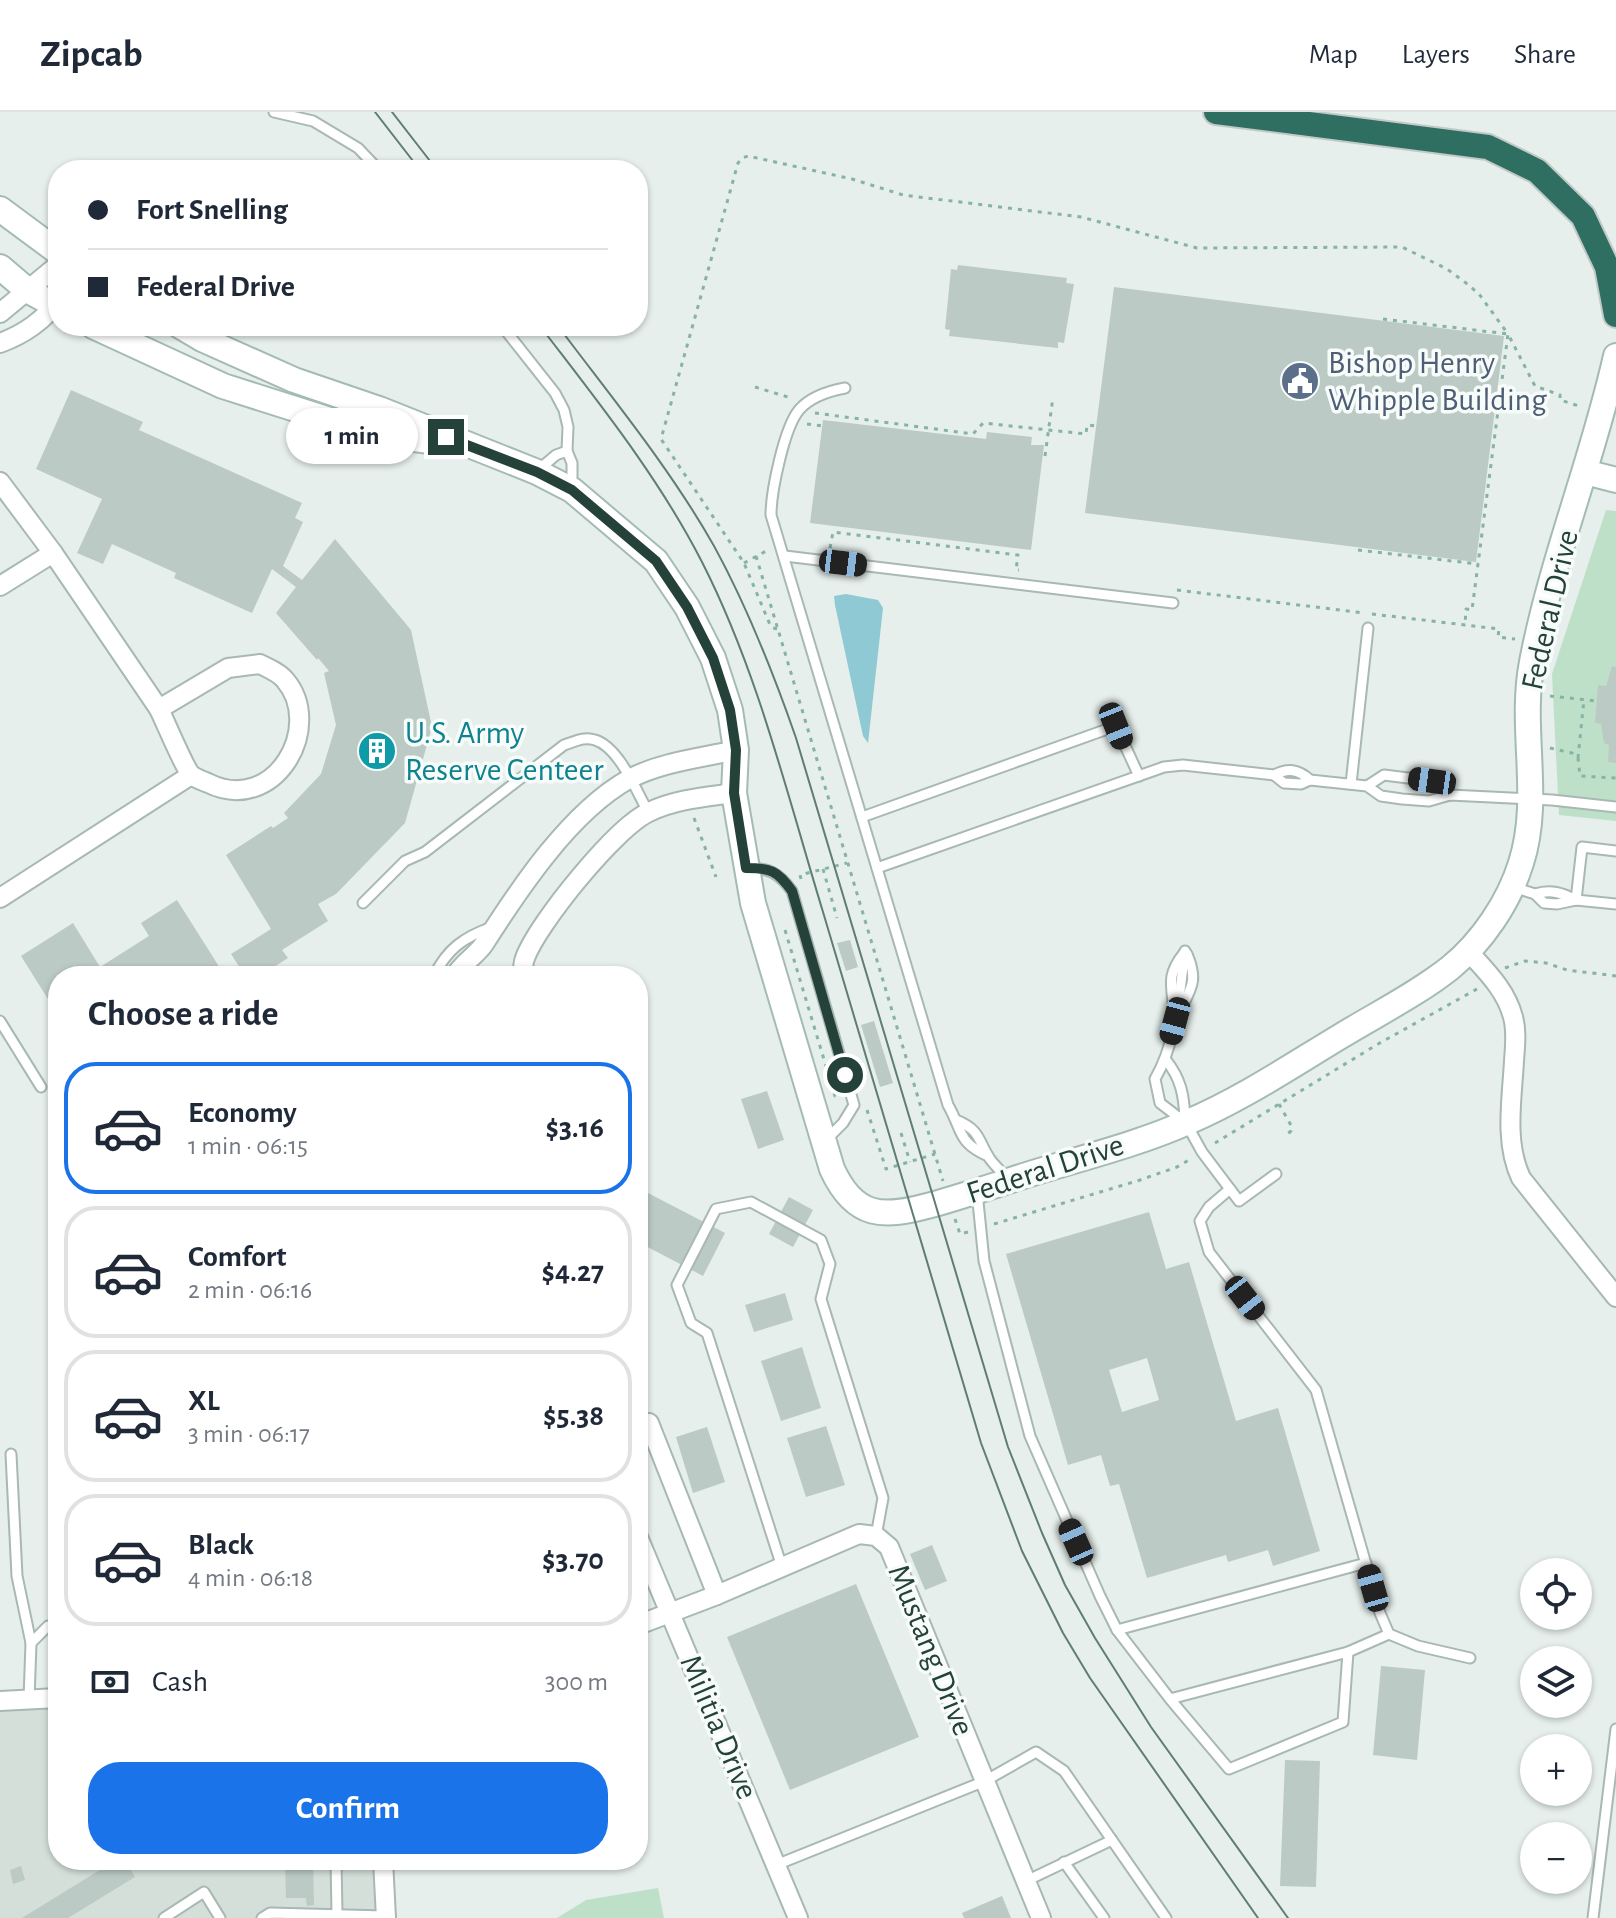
<!DOCTYPE html>
<html lang="en">
<head>
<meta charset="utf-8">
<style>
	:root { --surface:#fff; --page:#f2f2f3; --text:#1f2937; --muted:#747a83; --line:#e0e1e3; --accent:#1a73e8 }
	body { margin:0; font-family:"Alegreya Sans",sans-serif; background:var(--page); color:var(--text); height:100vh; display:flex; flex-direction:column; font-size:30px; white-space:nowrap }
	* { box-sizing:border-box; margin:0 }
	p { font-size:26px; color:var(--muted) }
	.icon { flex:none; width:44px; height:44px; fill:none; stroke:currentColor; stroke-width:2; stroke-linecap:round; stroke-linejoin:round }
	.map { position:relative; flex:1; overflow:hidden }
	.sheet { position:absolute; left:48px; top:854px; width:600px; height:904px; display:flex; flex-direction:column; background:var(--surface); border-radius:32px; box-shadow:0 2px 6px #0004 }
	.sheet>* { flex:none }
	.top-card { position:absolute; left:48px; top:48px; width:600px; height:176px; border-radius:32px; box-shadow:0 2px 6px #0004; display:grid; align-content:center; height:176px; padding:0 40px; background:var(--surface) }
	.buttons { position:absolute; left:1520px; top:1446px; display:grid; gap:16px }
	.buttons a { display:grid; place-items:center; width:72px; height:72px; border-radius:50%; background:var(--surface); box-shadow:0 2px 6px #0004; font-size:40px }
	.end { position:absolute; width:36px; height:36px; margin:-18px; border:10px solid #24423a; background:#fff; box-shadow:0 0 0 4px #fff }
	.from { border-radius:50% }
	.bubble { position:absolute; height:56px; border-radius:28px; background:var(--surface); box-shadow:0 2px 6px #0004; font-size:26px; font-weight:700; line-height:56px; text-align:center }
	.car { position:absolute; width:24px; height:48px; margin:-24px -12px; border-radius:10px; box-shadow:0 0 6px 2px #0007; background:linear-gradient(#222 24%,#8ab4d8 0 40%,#222 0 76%,#8ab4d8 0 86%,#222 0) }
	.top-card b { display:flex; align-items:center; gap:28px; height:76px; font-size:30px }
	.top-card b+b { border-top:2px solid var(--line) }
	.top-card i { width:20px; height:20px; background:var(--text) }
	ul { padding:0; list-style:none }
	li { display:flex; align-items:center; gap:24px; height:132px; margin:0 16px 12px; padding:0 24px; border:4px solid var(--line); border-radius:32px }
	li div { flex:1 }
	li b { display:block; font-size:30px }
	li em { font-style:normal; font-weight:700 }
	li.current { border-color:var(--accent) }
	li>.icon { width:72px; height:72px; stroke-width:1.5 }
	h2 { padding:0 40px; font-size:36px; line-height:96px }
	.pay { display:flex; align-items:center; gap:20px; height:88px; padding:0 40px; font-size:30px }
	.pay p { margin-inline-start:auto }
	.primary-button { display:flex; gap:16px; margin-top:auto; padding:16px 40px }
	.primary-button a { flex:1; height:92px; border-radius:32px; background:var(--accent); color:#fff; font-size:32px; font-weight:700; line-height:92px; text-align:center }
	header { display:flex; align-items:center; gap:48px; box-sizing:border-box; height:112px; padding:0 40px; background:var(--surface); border-bottom:2px solid var(--line) }
	header strong { font-size:38px }
	nav { display:flex; gap:44px; margin-inline-start:auto; font-size:28px }
	.map>svg:first-child { display:block }
	.built { fill:#d4dfda }
	.green { fill:#bfe0c8 }
	.water { fill:#8ec9d4 }
	.building { fill:#bbcac4; fill-rule:evenodd }
	.lines { fill:none; stroke-linecap:round; stroke-linejoin:round }
	.lane-casing { stroke:#a8b8b2; stroke-width:13 }
	.street-casing { stroke:#a8b8b2; stroke-width:22 }
	.secondary-casing { stroke:#a4bbb3; stroke-width:28 }
	.highway-casing { stroke:#c2cac8; stroke-width:28 }
	.path { stroke:#86b3a5; stroke-width:3; stroke-dasharray:4 6; stroke-linecap:butt }
	.lane { stroke:#fff; stroke-width:9 }
	.street { stroke:#fff; stroke-width:18 }
	.secondary { stroke:#fff; stroke-width:24 }
	.highway { stroke:#2f6f62; stroke-width:24 }
	.tram { stroke:#5f7d75; stroke-width:2 }
	.route { stroke:#24423a; stroke-width:10 }
	.labels { text-anchor:middle; dominant-baseline:central; stroke-width:7; stroke-linejoin:round; paint-order:stroke }
	.service-label { font-size:32px; fill:#4e5e75; stroke:#f7fbf9; text-anchor:start }
	.street-label { font-size:32px; fill:#24423a; stroke:#f7fbf9 }
	.culture-label { font-size:32px; fill:#0d838f; stroke:#f7fbf9; text-anchor:start }
</style>
</head>
<body>
<header>
<strong>Zipcab</strong>
<nav><a>Map</a><a>Layers</a><a>Share</a></nav>
</header>
<div class="map">
<svg width="1616" height="1806" viewBox="0 0 1616 1806">
	<rect width="100%" height="100%" fill="#e6efeb"/>
	<polygon class="built" points="0,1578 2,1588 58,1586 58,1748 383,1748 385,1806 0,1806"/>
	<g class="green">
		<polygon points="1606,398 1616,399 1616,709 1559,703 1552,562"/>
		<polygon points="658,1776 664,1806 557,1806 586,1788"/>
	</g>
	<polygon class="water" points="846,482 878,488 883,496 868,631 863,624 835,493 834,484"/>
	<g class="building">
		<polygon points="958,153 1067,166 1066,171 1074,172 1064,231 1058,230 1058,236 949,224 950,218 945,217 951,157 957,158"/>
		<polygon points="1114,175 1504,224 1476,450 1085,401"/>
		<polygon points="71,278 143,310 139,318 302,391 295,406 303,410 283,454 302,468 335,427 411,518 432,615 405,711 336,782 318,792 328,809 282,838 288,846 260,864 245,864 231,842 271,817 226,743 271,714 273,716 288,706 284,701 321,662 336,613 324,561 329,559 318,546 317,548 276,501 296,475 272,457 252,501 174,466 176,461 112,432 103,452 77,441 102,387 36,357"/>
		<polygon points="823,308 986,327 987,320 1032,325 1031,333 1044,333 1031,438 810,411"/>
		<polygon points="1612,554 1616,555 1616,651 1608,650 1609,633 1604,631 1601,612 1595,611 1598,573 1606,574"/>
		<polygon points="177,788 225,864 58,864 58,903 21,844 73,811 100,855 149,824 141,811"/>
		<polygon points="850,828 858,855 846,859 837,831"/>
		<polygon points="874,909 893,971 880,975 861,913"/>
		<polygon points="767,979 784,1028 758,1037 741,987"/>
		<polygon points="648,1081 725,1121 703,1164 638,1130 638,1101"/>
		<polygon points="789,1085 813,1098 793,1135 769,1122"/>
		<path d="M1149,1100L1166,1157L1189,1150L1236,1309L1278,1296L1320,1439L1273,1454L1268,1438L1228,1450L1226,1443L1147,1466L1119,1372L1110,1374L1101,1343L1068,1353L1006,1142ZM1147,1246L1159,1288L1122,1300L1109,1258Z"/>
		<polygon points="785,1181 793,1208 754,1220 745,1193"/>
		<polygon points="802,1235 821,1296 781,1309 761,1249"/>
		<polygon points="826,1314 845,1373 806,1385 787,1326"/>
		<polygon points="707,1315 725,1370 693,1381 676,1325"/>
		<polygon points="48,1415 58,1415 58,1448 49,1449"/>
		<polygon points="932,1433 947,1469 925,1478 910,1442"/>
		<polygon points="856,1472 919,1625 790,1678 727,1525"/>
		<polygon points="1381,1554 1425,1558 1417,1648 1373,1643"/>
		<polygon points="1285,1648 1320,1649 1316,1775 1280,1774"/>
		<polygon points="116,1748 125,1748 135,1765 68,1806 22,1806"/>
		<polygon points="285,1748 313,1748 314,1793 307,1794 306,1786 286,1786"/>
		<polygon points="21,1754 25,1768 13,1772 10,1758"/>
		<polygon points="1002,1784 1011,1806 964,1806 962,1801"/>
	</g>
	<g class="lines">
		<g class="lane-casing">
			<g id="lane">
				<polyline points="274,0 313,9 358,36 379,58"/>
				<polyline points="502,214 555,281 564,298 568,315 567,339 572,351 572,376"/>
				<path d="M845,276C829,279 810,285 799,298C784,316 771,380 771,403L948,993C963,1019 957,1030 988,1044"/>
				<polyline points="537,359 556,343 567,339"/>
				<polyline points="785,444 1173,491"/>
				<polyline points="1274,663 1284,671 1301,672 1310,668 1367,674 1381,684 1402,687 1429,689 1450,683 1552,688 1616,695"/>
				<polyline points="1351,672 1368,516"/>
				<polyline points="1367,674 1384,663 1432,669 1450,683"/>
				<polyline points="862,705 1116,614 1139,664"/>
				<path d="M748,756C769,756 779,761 792,779L854,993L843,1011L827,1027"/>
				<path d="M877,756L1164,655L1183,653L1274,663C1288,656 1298,657 1310,668"/>
				<polyline points="1513,775 1535,782 1544,791 1557,792 1576,788 1616,792"/>
				<path d="M1535,782C1551,777 1562,781 1576,788"/>
				<polyline points="1576,788 1582,735 1616,739"/>
				<path d="M363,791L405,749L425,740L564,633C574,630 584,624 595,628C619,635 637,680 648,700"/>
				<path d="M1185,839C1179,882 1177,929 1155,967L1160,991L1186,1011L1202,1040L1239,1089L1276,1062"/>
				<path d="M434,864C447,837 464,825 492,815"/>
				<path d="M1174,898C1171,872 1167,862 1184,841"/>
				<path d="M1180,899C1192,875 1198,868 1187,842"/>
				<polyline points="0,909 41,975"/>
				<path d="M1166,948C1181,967 1184,983 1185,1007"/>
				<path d="M956,1008C981,1018 978,1029 990,1047C995,1054 1002,1060 1008,1067"/>
				<polyline points="1230,1077 1209,1095 1200,1109 1209,1140 1316,1278 1380,1501 1389,1522 1418,1534 1470,1546"/>
				<polyline points="977,1080 984,1149 1030,1324 1100,1484 1117,1518 1366,1451"/>
				<polyline points="11,1342 17,1464 31,1531"/>
				<polyline points="782,1455 707,1221 691,1211 677,1173 716,1097 751,1090 821,1128 830,1152 821,1187 883,1386 876,1424"/>
				<polyline points="1117,1518 1170,1587 1229,1657 1343,1610 1348,1540 1170,1587"/>
				<polyline points="1348,1540 1389,1522"/>
				<polyline points="29,1587 31,1531 48,1514 58,1513"/>
				<polyline points="336,1748 337,1803"/>
				<polyline points="1064,1750 1104,1806"/>
				<polyline points="776,1753 985,1669 1036,1640 1064,1659 1166,1806"/>
				<polyline points="1026,1769 1112,1728"/>
				<polyline points="164,1806 204,1780 220,1806"/>
				<polyline points="262,1806 270,1801 385,1804"/>
				<polyline points="1593,1806 1616,1617"/>
			</g>
		</g>
		<g class="street-casing">
			<g id="street">
				<polyline points="0,201 58,153"/>
				<path d="M0,231C22,223 46,208 58,187"/>
				<polyline points="0,370 53,441 159,597"/>
				<polyline points="0,474 53,441"/>
				<path d="M260,552C268,556 280,561 285,568C325,614 275,704 208,671C203,669 195,666 191,663C184,655 165,609 159,597L228,556Z"/>
				<polyline points="0,786 191,663"/>
				<path d="M1468,839C1486,859 1506,878 1513,905C1517,919 1515,934 1514,949C1512,987 1504,1030 1521,1066L1616,1185"/>
				<path d="M455,864C462,851 476,844 484,832C519,777 570,700 629,667C661,650 701,646 736,638"/>
				<path d="M522,864C523,858 523,851 525,846C538,811 616,715 649,700C676,687 706,685 734,681"/>
				<polyline points="638,1314 649,1311 717,1483"/>
				<polyline points="638,1425 798,1806"/>
				<polyline points="638,1513 717,1483 859,1422 876,1424 889,1435 1041,1806"/>
				<polyline points="0,1589 58,1586"/>
				<polyline points="383,1748 386,1806"/>
			</g>
		</g>
		<g class="secondary-casing">
			<g id="secondary">
				<polyline points="0,97 58,140"/>
				<polyline points="0,155 27,178 58,195"/>
				<polyline points="93,214 223,274 374,322 438,330"/>
				<path d="M180,214L202,227L294,268L379,297L537,360L572,378L656,449L687,495L713,546L730,598L736,638L734,681L753,791L832,1057C855,1107 883,1106 931,1093C953,1087 974,1080 996,1073C1059,1051 1127,1037 1188,1010C1242,987 1291,954 1341,924C1377,902 1417,882 1450,856C1482,830 1509,790 1521,751C1542,686 1519,617 1532,550C1552,446 1593,347 1616,244"/>
				<polyline points="1585,360 1616,368"/>
			</g>
		</g>
		<g class="highway-casing">
			<polyline id="highway" points="1216,0 1488,35 1537,59 1583,104 1607,155 1616,203"/>
		</g>
		<g class="path">
			<polyline points="1383,207 1508,222 1535,274 1560,283 1560,288 1582,295"/>
			<polyline points="755,275 791,286"/>
			<polyline points="815,301 973,322 983,311 1086,322 1087,313 1096,314"/>
			<polyline points="807,312 822,314"/>
			<polyline points="1045,344 1053,285"/>
			<polyline points="830,436 833,420 1018,443 1016,458 1019,458"/>
			<polyline points="1358,438 1478,452"/>
			<polyline points="756,444 943,1069"/>
			<polyline points="744,451 768,438"/>
			<polyline points="1177,478 1364,501"/>
			<polyline points="1372,502 1499,517 1498,525 1515,527"/>
			<polyline points="777,517 771,515 744,451 661,327 738,51 742,46 748,44 852,67 903,83 1081,105 1197,136 1402,135 1447,157 1466,171 1479,182 1508,222 1472,498 1466,497 1465,514"/>
			<polyline points="1550,584 1597,589"/>
			<polyline points="1550,636 1572,641 1578,646 1580,664 1616,666"/>
			<polyline points="1578,646 1584,587"/>
			<polyline points="694,706 716,765"/>
			<polyline points="823,757 837,806"/>
			<polyline points="801,767 800,763 847,751"/>
			<polyline points="785,818 835,984 838,985"/>
			<polyline points="1505,856 1525,849 1546,851 1567,858 1616,864"/>
			<polyline points="1279,992 1292,1015 1291,1019 1284,1025"/>
			<polyline points="867,998 886,1057 935,1042"/>
			<polyline points="901,1021 910,1050"/>
			<polyline points="1215,1031 1378,932 1477,877"/>
			<polyline points="955,1107 960,1122 968,1120"/>
			<polyline points="994,1112 1140,1068 1177,1055 1189,1048"/>
		</g>
		<use href="#lane" class="lane"/>
		<use href="#street" class="street"/>
		<use href="#secondary" class="secondary"/>
		<use href="#highway" class="highway"/>
		<g class="tram">
			<polyline points="375,0 420,58"/>
			<polyline points="392,0 437,58"/>
			<path d="M540,214C598,290 658,364 702,450C758,560 787,682 823,800C876,977 929,1154 981,1331L1022,1439L1063,1521L1090,1566L1258,1806"/>
			<path d="M558,214C612,286 670,356 714,434C748,496 773,560 796,626L1008,1335L1042,1421L1065,1473L1095,1526L1151,1615L1288,1806"/>
		</g>
	</g>
	<g class="lines">
		<path class="route" d="M446,325L537,360L572,378L656,449L687,495L713,546L730,598L736,638L734,681L746,756C770,756 777,758 792,779L845,963"/>
	</g>
	<defs>
		<g id="civic-disc" transform="scale(2)"><circle r="9.5" fill="#5c6f8a" stroke="#f7fbf9"/><path d="M-.6-6.5H3V-4.5H.6V-3L4-1V1h2V6H-6V1h2V-1L-.6-3ZM-1.2 2.5V6h2.4V2.5Z" fill="#fff"/></g>
		<g id="building-disc" transform="scale(2)"><circle r="9.5" fill="#0f9aa8" stroke="#f7fbf9"/><path d="M-4-6H4V6H1V3H-1V6H-4ZM-2.5-4.3h1.7v1.8h-1.7ZM.8-4.3h1.7v1.8H.8ZM-2.5-1h1.7V.8h-1.7ZM.8-1h1.7V.8H.8Z" fill="#fff"/></g>
	</defs>
	<g fill-rule="evenodd">
		<use href="#civic-disc" x="1300" y="269"/>
		<use href="#building-disc" x="377" y="639"/>
	</g>
	<g class="labels">
		<g class="service-label">
			<text x="1328" y="251">Bishop Henry<tspan x="1328" dy="37">Whipple Building</tspan></text>
		</g>
		<g class="street-label">
			<text transform="translate(1550 498) rotate(-77)">Federal Drive</text>
			<text transform="translate(1045 1057) rotate(-18)">Federal Drive</text>
			<text transform="translate(931 1538) rotate(68)">Mustang Drive</text>
			<text transform="translate(719 1615) rotate(67)">Militia Drive</text>
		</g>
		<g class="culture-label">
			<text x="405" y="621">U.S. Army<tspan x="405" dy="37">Reserve Centeer</tspan></text>
		</g>
	</g>
</svg>
<div class="buttons">
<a><svg class="icon" aria-label="locate" viewBox="0 0 24 24"><circle cx="12" cy="12" r="6"/><path d="M12 2v4M12 18v4M2 12h4M18 12h4"/></svg></a>
<a><svg class="icon" aria-label="layers" viewBox="0 0 24 24"><path d="M12 4l9 5-9 5-9-5zM3 14l9 5 9-5"/></svg></a>
<a>+</a>
<a>−</a>
</div>
<i class="end from" style="left:845px;top:963px"></i>
<i class="end" style="left:446px;top:325px"></i>
<div class="bubble" style="left:286px;top:296px;width:132px">1 min</div>
<i class="car" style="left:843px;top:451px;rotate:97deg"></i>
<i class="car" style="left:1116px;top:614px;rotate:158deg"></i>
<i class="car" style="left:1432px;top:669px;rotate:278deg"></i>
<i class="car" style="left:1175px;top:909px;rotate:195deg"></i>
<i class="car" style="left:1245px;top:1186px;rotate:142deg"></i>
<i class="car" style="left:1076px;top:1430px;rotate:336deg"></i>
<i class="car" style="left:1373px;top:1476px;rotate:344deg"></i>
<div class="top-card">
<b><i class="from"></i>Fort Snelling</b>
<b><i></i>Federal Drive</b>
</div>
<section class="sheet">
<h2>Choose a ride</h2>
<ul>
<li class="current"><svg class="icon" aria-label="car" viewBox="0 0 24 24"><path d="M5 17H2v-5l4-1 3-4h7l3 4 3 1v5h-3M9 17h6M6 11h13"/><circle cx="7" cy="17" r="2"/><circle cx="17" cy="17" r="2"/></svg><div><b>Economy</b><p>1 min · 06:15</p></div><em>$3.16</em></li>
<li><svg class="icon" aria-label="car" viewBox="0 0 24 24"><path d="M5 17H2v-5l4-1 3-4h7l3 4 3 1v5h-3M9 17h6M6 11h13"/><circle cx="7" cy="17" r="2"/><circle cx="17" cy="17" r="2"/></svg><div><b>Comfort</b><p>2 min · 06:16</p></div><em>$4.27</em></li>
<li><svg class="icon" aria-label="car" viewBox="0 0 24 24"><path d="M5 17H2v-5l4-1 3-4h7l3 4 3 1v5h-3M9 17h6M6 11h13"/><circle cx="7" cy="17" r="2"/><circle cx="17" cy="17" r="2"/></svg><div><b>XL</b><p>3 min · 06:17</p></div><em>$5.38</em></li>
<li><svg class="icon" aria-label="car" viewBox="0 0 24 24"><path d="M5 17H2v-5l4-1 3-4h7l3 4 3 1v5h-3M9 17h6M6 11h13"/><circle cx="7" cy="17" r="2"/><circle cx="17" cy="17" r="2"/></svg><div><b>Black</b><p>4 min · 06:18</p></div><em>$3.70</em></li>
</ul>
<div class="pay"><svg class="icon" aria-label="cash" viewBox="0 0 24 24"><path d="M3 7h18v10H3z"/><circle cx="12" cy="12" r="2"/></svg>Cash<p>300 m</p></div>
<div class="primary-button"><a>Confirm</a></div>
</section>
</div>
</body>
</html>
